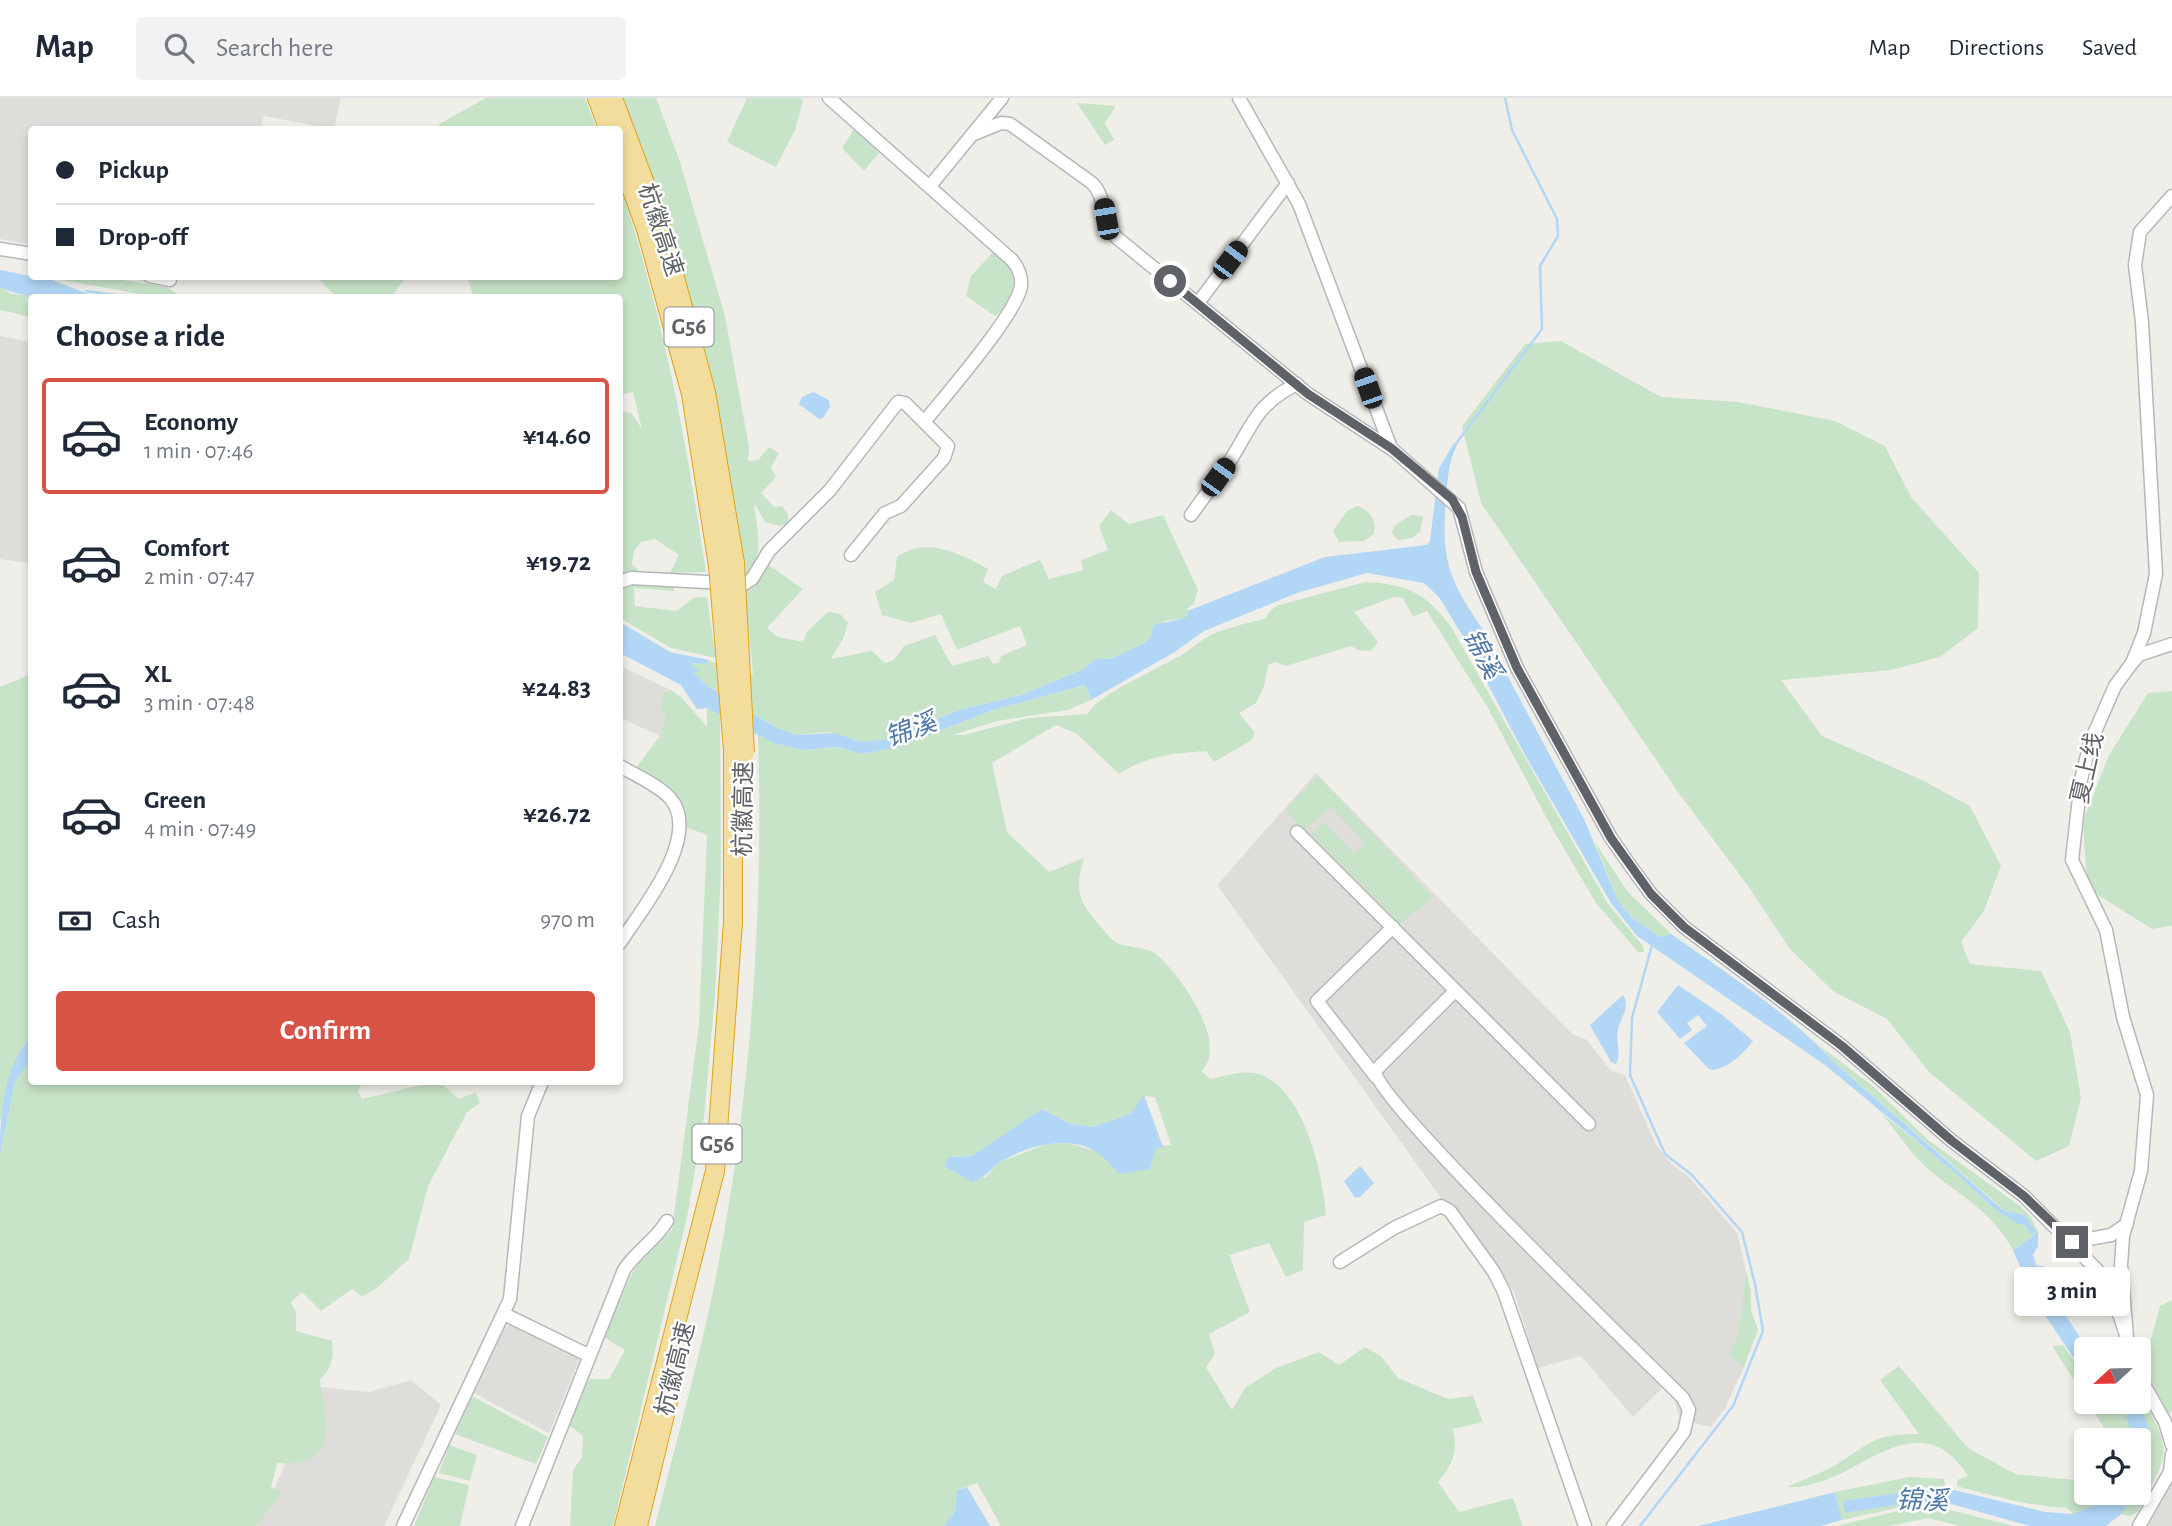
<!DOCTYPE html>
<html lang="en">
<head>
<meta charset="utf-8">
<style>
	:root { --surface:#fff; --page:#f2f2f3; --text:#1f2937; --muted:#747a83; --line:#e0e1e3; --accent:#d75346 }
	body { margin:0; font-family:"Alegreya Sans","Noto Sans SC",sans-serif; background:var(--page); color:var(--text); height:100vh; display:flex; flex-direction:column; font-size:26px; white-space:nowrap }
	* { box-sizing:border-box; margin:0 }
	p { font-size:23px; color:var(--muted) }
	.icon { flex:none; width:38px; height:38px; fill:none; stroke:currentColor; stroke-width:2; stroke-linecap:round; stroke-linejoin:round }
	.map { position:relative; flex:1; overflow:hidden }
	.details { position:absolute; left:28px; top:196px; width:595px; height:791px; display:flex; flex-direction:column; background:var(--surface); border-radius:7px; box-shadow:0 4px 10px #0003 }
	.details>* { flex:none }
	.guide { position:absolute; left:28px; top:28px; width:595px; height:154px; border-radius:7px; box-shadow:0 4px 10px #0003; display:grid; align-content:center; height:154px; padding:0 28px; background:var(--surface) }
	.needle { width:46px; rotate:248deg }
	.tools { position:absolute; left:2074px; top:1239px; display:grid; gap:14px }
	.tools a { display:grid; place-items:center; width:77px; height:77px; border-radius:7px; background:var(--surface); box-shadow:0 4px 10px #0003; font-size:35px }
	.end { position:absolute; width:32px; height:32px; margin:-16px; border:9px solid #5f6266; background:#fff; box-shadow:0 0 0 4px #fff }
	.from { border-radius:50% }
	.bubble { position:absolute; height:49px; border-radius:7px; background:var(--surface); box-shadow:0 4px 10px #0003; font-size:23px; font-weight:700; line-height:49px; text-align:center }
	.car { position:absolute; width:21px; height:42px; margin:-21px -10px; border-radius:9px; box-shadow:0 0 5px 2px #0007; background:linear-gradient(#222 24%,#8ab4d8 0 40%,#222 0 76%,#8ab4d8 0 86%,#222 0) }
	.guide b { display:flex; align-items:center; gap:24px; height:66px; font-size:26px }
	.guide b+b { border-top:2px solid var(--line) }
	.guide i { width:18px; height:18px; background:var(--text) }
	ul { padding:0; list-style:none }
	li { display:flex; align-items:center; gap:21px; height:116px; margin:0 14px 10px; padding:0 14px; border:4px solid transparent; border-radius:7px }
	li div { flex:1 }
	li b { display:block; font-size:26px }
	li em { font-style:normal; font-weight:700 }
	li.current { border-color:var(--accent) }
	li>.icon { width:63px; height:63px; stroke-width:1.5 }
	h2 { padding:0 28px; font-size:32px; line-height:84px }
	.pay { display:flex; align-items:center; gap:18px; height:77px; padding:0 28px; font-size:26px }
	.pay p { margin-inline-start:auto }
	.button { display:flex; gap:14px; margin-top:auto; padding:14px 28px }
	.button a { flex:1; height:80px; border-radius:7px; background:var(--accent); color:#fff; font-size:28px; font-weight:700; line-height:80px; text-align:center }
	header { display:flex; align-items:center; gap:42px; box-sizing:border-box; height:98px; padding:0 35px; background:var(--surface); border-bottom:2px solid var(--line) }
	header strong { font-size:33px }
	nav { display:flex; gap:38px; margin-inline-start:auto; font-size:24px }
	.search { width:490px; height:63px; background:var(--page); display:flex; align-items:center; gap:18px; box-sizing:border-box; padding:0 24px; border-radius:7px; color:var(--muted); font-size:26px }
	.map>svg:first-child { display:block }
	.industrial { fill:#dfddda }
	.green { fill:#c8e4c8; fill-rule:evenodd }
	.water { fill:#b2d7f6 }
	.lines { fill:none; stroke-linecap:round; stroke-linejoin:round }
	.stream { stroke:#b2d7f6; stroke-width:2.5 }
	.minor-casing { stroke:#b5b7bb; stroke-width:15 }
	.highway-casing { stroke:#dfa319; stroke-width:20 }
	.minor { stroke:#fff; stroke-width:12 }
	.highway { stroke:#f2dd9d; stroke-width:18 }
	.highway-bridge-casing { stroke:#dfa319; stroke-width:20; stroke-linecap:butt }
	.highway-bridge { stroke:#f2dd9d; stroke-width:18 }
	.route { stroke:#5f6266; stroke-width:9 }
	.labels { text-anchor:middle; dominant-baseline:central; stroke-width:5; stroke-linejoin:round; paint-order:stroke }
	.shield { fill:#fff; stroke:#8f9194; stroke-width:2 }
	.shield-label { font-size:23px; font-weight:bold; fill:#5f6266 }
	.street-label { font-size:24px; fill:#5f6266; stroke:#fff }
	.water-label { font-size:26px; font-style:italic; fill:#4f78a7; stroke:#fff }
</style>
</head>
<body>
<header>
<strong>Map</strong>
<div class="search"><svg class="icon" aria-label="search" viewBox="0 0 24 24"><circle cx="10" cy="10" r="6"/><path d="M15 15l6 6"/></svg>Search here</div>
<nav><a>Map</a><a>Directions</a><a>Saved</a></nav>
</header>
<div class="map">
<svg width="2172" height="1428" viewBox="0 0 2172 1428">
	<rect width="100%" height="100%" fill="#f0eee8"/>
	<g class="industrial">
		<polygon points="0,0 341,0 334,31 264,18 260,31 32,32 31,147 0,141"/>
		<polygon points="0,238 31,244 31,465 0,461"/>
		<polygon points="620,568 671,592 660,638 620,620"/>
		<polygon points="1316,675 1572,936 1587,942 1611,973 1625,977 1656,1047 1671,1066 1689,1079 1737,1135 1746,1173 1739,1230 1729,1257 1744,1269 1725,1310 1711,1329 1680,1321 1674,1302 1663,1289 1633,1319 1581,1258 1538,1270 1514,1194 1454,1111 1443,1103 1217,787"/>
		<polygon points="515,1226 580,1260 549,1335 472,1294 498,1231"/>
		<polygon points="411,1282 441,1307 384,1428 257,1428 321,1289 369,1294"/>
		<polygon points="2172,1385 2172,1428 2148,1428 2169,1390"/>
	</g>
	<g class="green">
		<polygon points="486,0 585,0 597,31 437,31 439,26"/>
		<path d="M623,0H656L680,64L725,218L749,349L748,363L758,362L769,349L779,355L771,369L776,379L761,395L774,409L782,408L788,416V425L780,428L765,424L754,405C757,433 766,458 744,480L683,181Z"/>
		<polygon points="747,0 800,0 803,3 795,32 776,69 727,44"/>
		<polygon points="1077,5 1116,8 1105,25 1114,42 1105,47"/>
		<polygon points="854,31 879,55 864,73 842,50"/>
		<path d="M620,88C633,123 642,160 652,196C676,288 692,380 706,474L670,475L679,457L655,441L641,444L634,453L632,466L640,474L620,478V312L632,316L642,331L633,294L620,297V200L474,199L467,179L620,178Z"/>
		<path d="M994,153C1018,169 1022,200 995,218L966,198L971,178Z"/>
		<polygon points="46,179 104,179 167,189 181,199 156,199"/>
		<polygon points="317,179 406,178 406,179 391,199 337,200"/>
		<polygon points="0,189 11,196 51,199 32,200 31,219 0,212"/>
		<polygon points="1561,243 1661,299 1738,304 1835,323 1885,348 1911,399 1979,475 1978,530 1940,559 1891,572 1781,582 1822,638 1922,682 1970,708 2001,768 1984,813 1961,844 1970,866 2041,873 2070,934 2081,1000 2069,1048 2036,1063 1929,974 1887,921 1833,893 1790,851 1748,788 1678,694 1481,405 1462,328 1525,246"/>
		<path d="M1357,408C1370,412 1377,423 1374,436L1364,443L1339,444L1333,433L1347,413Z"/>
		<path d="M1111,412L1129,426L1163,417L1198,492L1194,505L1186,512H1190L1186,520L1165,523L1144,545L1110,561L1100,560L1091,564L1084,571L1021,597L959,612L888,641L862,644L829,634L796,637L775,629L706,587L691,573L692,565L706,566L709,563L753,576L745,495L766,465L803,491L767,530L778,539L803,544L807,534L828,514L840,516L848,525L844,539L831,561L872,553L885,565L894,562L904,548L935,537L952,568L988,558L993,566L999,565L1001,558L1027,547L1020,528L957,552L941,516L911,525L882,517L875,494L894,482L897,459C926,438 960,455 988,471L983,484L996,491L1002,478L1040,462L1049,481L1083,472L1081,462L1108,452L1099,428Z"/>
		<polygon points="1411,417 1423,418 1420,434 1412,440 1398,442 1392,435 1394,428"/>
		<path d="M1365,484C1407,486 1424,494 1450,527L1608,806L1643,848L1644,854H1638L1596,805L1553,732L1488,610L1427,513L1413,519L1403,500L1394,499L1354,514L1378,544L1371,553L1358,552L1351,548L1286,568L1275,564L1268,567L1264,588L1256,605L1239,615L1255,635L1252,642L1214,664L1206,653C1175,655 1145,658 1119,676L1077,636L1056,627L992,665L1007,734L1049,774L1084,760C1074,792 1079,804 1100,828C1106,834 1112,844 1120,846C1130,850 1147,849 1156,856C1180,877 1229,943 1202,973L1210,981C1227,978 1247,970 1264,978C1305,997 1323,1076 1326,1117L1304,1124L1303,1172L1286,1179L1269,1145L1229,1157L1250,1214L1209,1236L1215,1256L1206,1269L1232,1312L1245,1290L1276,1270L1319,1254L1339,1267L1365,1249L1381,1258L1398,1280L1448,1301L1473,1298L1483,1324L1453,1331C1458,1356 1453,1365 1438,1384L1459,1414L1513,1400L1523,1428H999L1000,1426L977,1385L957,1392L955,1413L944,1428H655C673,1356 693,1284 709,1212C749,1027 764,825 758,637L773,645L803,652L836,649L862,656L899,649L993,612L1085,587L1091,602L1068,612L997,623L953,637H964L1028,620L1088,616C1097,596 1163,569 1183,556C1194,549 1203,540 1215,535C1219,533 1262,520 1265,521L1271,512L1279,507ZM1144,998L1155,999L1171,1047L1095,1053L1068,1045L1047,1046L999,1064L985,1080L950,1059L972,1058L1042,1011L1071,1026L1093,1029L1130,1016Z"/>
		<polygon points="631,485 674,487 674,493 634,490 635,508 677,513 693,500 707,499 716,560 671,550 620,520 620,490"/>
		<polygon points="31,576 31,939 22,949 0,1024 0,589"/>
		<path d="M671,592L681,599L707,629V610L720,617L721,772L715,897L704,1019L687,1119L613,1428H570L573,1372L582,1359L583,1338L568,1326L583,1291L590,1281H609L625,1252L603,1239L637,1165L672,1132L699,926L707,737L685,729C679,693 663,691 635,671L660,638L665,618L661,611L663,595Z"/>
		<polygon points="2172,593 2172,828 2152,831 2087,790 2083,723 2109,657 2148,595"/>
		<polygon points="1318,678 1433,799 1400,826 1311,736 1324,724 1354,756 1365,745 1331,709 1304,733 1285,712"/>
		<polygon points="1594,743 1628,794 1671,836 1660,839 1631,819 1618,803"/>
		<path d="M1819,947L1874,989L1928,1042L2020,1108L2031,1119L2038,1134L2013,1152C1988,1108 1962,1101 1927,1070C1910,1055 1896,1032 1881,1015L1959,1077L1991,1108L2023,1126L2031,1135L2035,1134L2025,1117L2004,1112L1837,967Z"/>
		<path d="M31,961L32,984H362L358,993L362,1001L426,986L443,987L459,1001L476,994L480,1005L467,1014L428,1088L409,1161L378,1189L362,1199L352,1191L321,1213L302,1194L291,1204L296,1214V1233L332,1243C334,1260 332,1270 320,1282C326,1327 340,1369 277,1365L271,1389L283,1394L256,1428H0V1057L15,984Z"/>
		<polygon points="1746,1173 1751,1193 1751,1212 1758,1232 1744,1269 1729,1257 1739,1230"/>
		<polygon points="2172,1202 2172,1314 2169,1316 2138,1260 2140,1253 2149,1249 2160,1208"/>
		<polygon points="2063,1247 2086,1280 2086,1301 2052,1248"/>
		<path d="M1899,1268L1968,1350L2015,1376L2086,1383V1395H2113L2095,1407L2073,1416L2067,1410C2029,1408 1993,1398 1957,1388V1382L1968,1378C1915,1295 1852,1394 1787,1389C1801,1382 1815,1378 1828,1371C1868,1349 1870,1335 1919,1336L1880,1282Z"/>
		<path d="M2139,1293C2172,1356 2172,1350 2138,1413L2131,1418L2121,1416L2135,1395H2138L2139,1387L2150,1368V1341L2136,1304Z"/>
		<polygon points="472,1298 548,1339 536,1366 455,1336"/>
		<polygon points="2088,1304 2113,1304 2125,1316 2134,1342 2107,1342 2103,1328"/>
		<polygon points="449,1347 477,1357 470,1383 439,1375"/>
		<polygon points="434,1379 469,1387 460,1428 414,1428"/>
		<polygon points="1910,1379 1944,1381 1946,1393 1913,1393 1842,1403 1845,1415 1913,1404 1944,1404 1910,1407 1842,1422 1835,1394"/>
		<polygon points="1934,1408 2014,1428 1960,1428 1928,1420 1889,1428 1836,1428 1906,1411"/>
	</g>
	<g class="water">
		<path d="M0,172L52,182L91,197C76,203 17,200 0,189Z"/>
		<polygon points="813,294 829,302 830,309 823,320 819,321 799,306 802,299"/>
		<path d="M1454,345L1457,347C1448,365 1448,380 1446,400C1441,463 1448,480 1483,532L1584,721L1618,803L1631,819L1660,839L1671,836C1728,876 1789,915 1837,967L2003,1112L2025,1117L2036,1134L2031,1136L2023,1126H2017L1991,1108L1959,1078L1825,967L1637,838L1611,805L1525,657L1462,537L1439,499L1424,485L1367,475L1297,495L1204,533L1173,555L1091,602L1085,587L993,612L899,649L862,656L836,649L803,652L773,645L707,610L697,611L681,587L620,555V524L670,554L709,562L706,566L692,565V568L700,573L693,574L706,587L775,629L796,637L834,635L862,644L888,641L959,612L1021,597L1084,571L1091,564L1100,560L1110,561L1144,545L1151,538L1153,527L1185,520L1190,512L1325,459L1427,447L1430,443L1439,370Z"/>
		<path d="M1678,887L1721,916L1753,943C1744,955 1724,975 1709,971L1684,945L1707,928L1698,917L1687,925L1692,932L1680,941L1657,914Z"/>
		<path d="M1623,897C1631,908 1621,919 1618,931C1615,943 1622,955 1616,966L1611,964L1590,927Z"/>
		<path d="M31,939V961L15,984L0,1057C0,1017 3,969 31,939Z"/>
		<path d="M1144,997L1163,1049L1156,1050L1150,1071L1119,1076C1112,1069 1104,1059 1096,1054C1069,1036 1027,1048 1002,1063C990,1070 986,1080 972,1084L944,1068L949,1059L972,1058L1042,1011L1071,1026L1093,1029L1130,1016Z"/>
		<polygon points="1360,1068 1374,1085 1360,1099 1355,1100 1344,1083"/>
		<polygon points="2038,1134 2038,1148 2033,1157 2037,1168 2043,1168 2066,1218 2088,1251 2086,1278 2034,1201 2013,1152"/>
		<path d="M2113,1304H2136C2156,1333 2155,1358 2139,1387L2138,1342H2134L2125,1316Z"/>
		<polygon points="967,1389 990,1428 944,1428 955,1413 957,1392"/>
		<polygon points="1954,1392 2045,1414 2073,1416 2095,1407 2113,1395 2135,1395 2121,1416 2106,1428 2030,1428 1944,1404 1913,1404 1845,1415 1842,1403 1913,1393"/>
		<polygon points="1835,1394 1842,1422 1820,1428 1698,1428"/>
	</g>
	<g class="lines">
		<g class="stream">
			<polyline points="86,193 138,200"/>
			<polyline points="1455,347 1542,231 1540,168 1558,138 1557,121 1512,32 1505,0"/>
			<polyline points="1640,1428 1733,1308 1763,1233 1755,1186 1742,1134 1692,1077 1665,1056 1630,977 1632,920 1652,847"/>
		</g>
		<g class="minor-casing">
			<g id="minor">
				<path d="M829,0L1012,162C1018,169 1022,179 1021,188C1018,214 945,298 925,323"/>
				<polyline points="1239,0 1299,106 1391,350 1459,410 1476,474 1517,570 1611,740 1632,770 1651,796 1684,829 1842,948 1952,1043 2024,1098 2100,1175 2114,1201 2126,1237"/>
				<path d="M974,36L1001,25L1010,26L1092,85C1107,100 1101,122 1116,139L1308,296L1390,350"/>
				<polyline points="930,88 1002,0"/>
				<polyline points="0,151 32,156"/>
				<polyline points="150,178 170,182"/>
				<polyline points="1198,205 1288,85"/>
				<path d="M1191,417C1204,399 1217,381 1230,363C1252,328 1256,306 1297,286"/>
				<polyline points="620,484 631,480 744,486 752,481 769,453 830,392 898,304 905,305 948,348 944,360 901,408 885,415 851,457"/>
				<polyline points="2132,565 2139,557 2172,546"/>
				<path d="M620,668C635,677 658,687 670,700C703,738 641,812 620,845"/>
				<polyline points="1297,734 1589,1026"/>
				<path d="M1454,894L1375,973C1378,1005 1642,1259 1683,1300L1689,1312L1684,1334L1613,1428"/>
				<polyline points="1376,979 1317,903 1393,829"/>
				<polyline points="2072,1144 2111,1137 2127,1126"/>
				<polyline points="1340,1164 1394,1130 1441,1108 1450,1113 1494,1174 1504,1194 1585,1428"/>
				<polyline points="504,1216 588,1257"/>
				<polyline points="2128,1251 2121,1167 2123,1138 2141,1073 2147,997 2123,919 2106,832 2072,762 2081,682 2090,645 2115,588 2132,565 2144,535 2156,476 2142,224 2135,167 2140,134 2172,98"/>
				<polyline points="2138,1276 2165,1324 2172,1347"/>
				<polyline points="403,1428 510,1201 528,1018 542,984"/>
				<path d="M522,1428L624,1172C636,1153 655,1143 667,1123"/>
				<polyline points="2139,1428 2170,1374 2172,1356"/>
			</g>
		</g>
		<g class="highway-casing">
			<g id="highway">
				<polyline points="597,0 609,32"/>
				<polyline points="613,0 661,128 706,294 735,465"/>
				<polyline points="620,59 646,131 691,296 718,468"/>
				<polyline points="624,1428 715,1073 733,824 733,652"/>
				<polyline points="638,1428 671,1292"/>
			</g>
		</g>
		<use href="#minor" class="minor"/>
		<use href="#highway" class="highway"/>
		<g class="highway-bridge-casing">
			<g id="highway-bridge">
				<polyline points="735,465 745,655"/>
				<polyline points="718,468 733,652"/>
			</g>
		</g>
		<use href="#highway-bridge" class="highway-bridge"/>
	</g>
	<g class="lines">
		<polyline class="route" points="1170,183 1308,296 1391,350 1452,401 1462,419 1476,474 1517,570 1611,740 1651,796 1684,829 1842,948 1952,1043 2024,1098 2072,1144"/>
	</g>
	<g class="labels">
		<g class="shield">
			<rect x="664.5" y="209.5" width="49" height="39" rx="5"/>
			<rect x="692.5" y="1026.5" width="49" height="39" rx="5"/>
		</g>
		<g class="shield-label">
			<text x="689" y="229">G56</text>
			<text x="717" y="1046">G56</text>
		</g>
		<g class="street-label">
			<text transform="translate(660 132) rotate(72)">杭徽高速</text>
			<text transform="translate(2088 670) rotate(-77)">夏上线</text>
			<text transform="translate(744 711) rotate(-89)">杭徽高速</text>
			<text transform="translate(676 1271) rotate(-76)">杭徽高速</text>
		</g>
		<g class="water-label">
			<text transform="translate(1482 556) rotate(62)">锦溪</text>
			<text transform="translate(911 632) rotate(-20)">锦溪</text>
			<text transform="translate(1922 1403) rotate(1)">锦溪</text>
		</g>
	</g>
</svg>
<div class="tools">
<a><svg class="needle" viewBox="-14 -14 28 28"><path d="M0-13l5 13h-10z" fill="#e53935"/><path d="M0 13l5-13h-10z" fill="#747a83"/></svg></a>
<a><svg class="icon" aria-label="locate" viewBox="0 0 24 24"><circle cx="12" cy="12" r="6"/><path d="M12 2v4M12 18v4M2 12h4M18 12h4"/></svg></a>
</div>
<i class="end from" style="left:1170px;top:183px"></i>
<i class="end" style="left:2072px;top:1144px"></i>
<div class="bubble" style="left:2014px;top:1169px;width:116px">3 min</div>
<i class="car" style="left:1106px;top:121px;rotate:350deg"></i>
<i class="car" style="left:1230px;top:162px;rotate:37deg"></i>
<i class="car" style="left:1368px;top:290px;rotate:341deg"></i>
<i class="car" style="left:1218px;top:379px;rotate:36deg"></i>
<div class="guide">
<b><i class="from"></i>Pickup</b>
<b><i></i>Drop-off</b>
</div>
<section class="details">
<h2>Choose a ride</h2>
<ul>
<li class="current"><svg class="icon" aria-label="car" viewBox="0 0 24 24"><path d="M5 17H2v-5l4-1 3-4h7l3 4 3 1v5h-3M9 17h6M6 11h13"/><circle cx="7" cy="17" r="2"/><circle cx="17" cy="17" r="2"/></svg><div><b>Economy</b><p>1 min · 07:46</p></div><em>¥14.60</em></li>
<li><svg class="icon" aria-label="car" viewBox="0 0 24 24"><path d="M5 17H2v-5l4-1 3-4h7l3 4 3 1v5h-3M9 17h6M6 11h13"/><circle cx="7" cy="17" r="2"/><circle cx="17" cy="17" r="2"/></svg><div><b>Comfort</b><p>2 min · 07:47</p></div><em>¥19.72</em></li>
<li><svg class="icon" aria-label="car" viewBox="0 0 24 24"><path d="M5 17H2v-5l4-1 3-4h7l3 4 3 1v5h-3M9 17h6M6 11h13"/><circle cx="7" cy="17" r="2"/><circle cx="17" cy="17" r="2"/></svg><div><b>XL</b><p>3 min · 07:48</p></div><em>¥24.83</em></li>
<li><svg class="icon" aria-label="car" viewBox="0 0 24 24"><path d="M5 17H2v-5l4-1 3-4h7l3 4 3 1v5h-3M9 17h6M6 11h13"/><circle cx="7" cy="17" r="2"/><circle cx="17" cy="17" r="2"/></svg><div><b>Green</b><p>4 min · 07:49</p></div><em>¥26.72</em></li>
</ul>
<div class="pay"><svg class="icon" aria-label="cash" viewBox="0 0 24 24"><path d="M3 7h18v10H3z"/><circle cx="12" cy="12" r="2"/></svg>Cash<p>970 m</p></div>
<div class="button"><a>Confirm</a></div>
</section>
</div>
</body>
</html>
